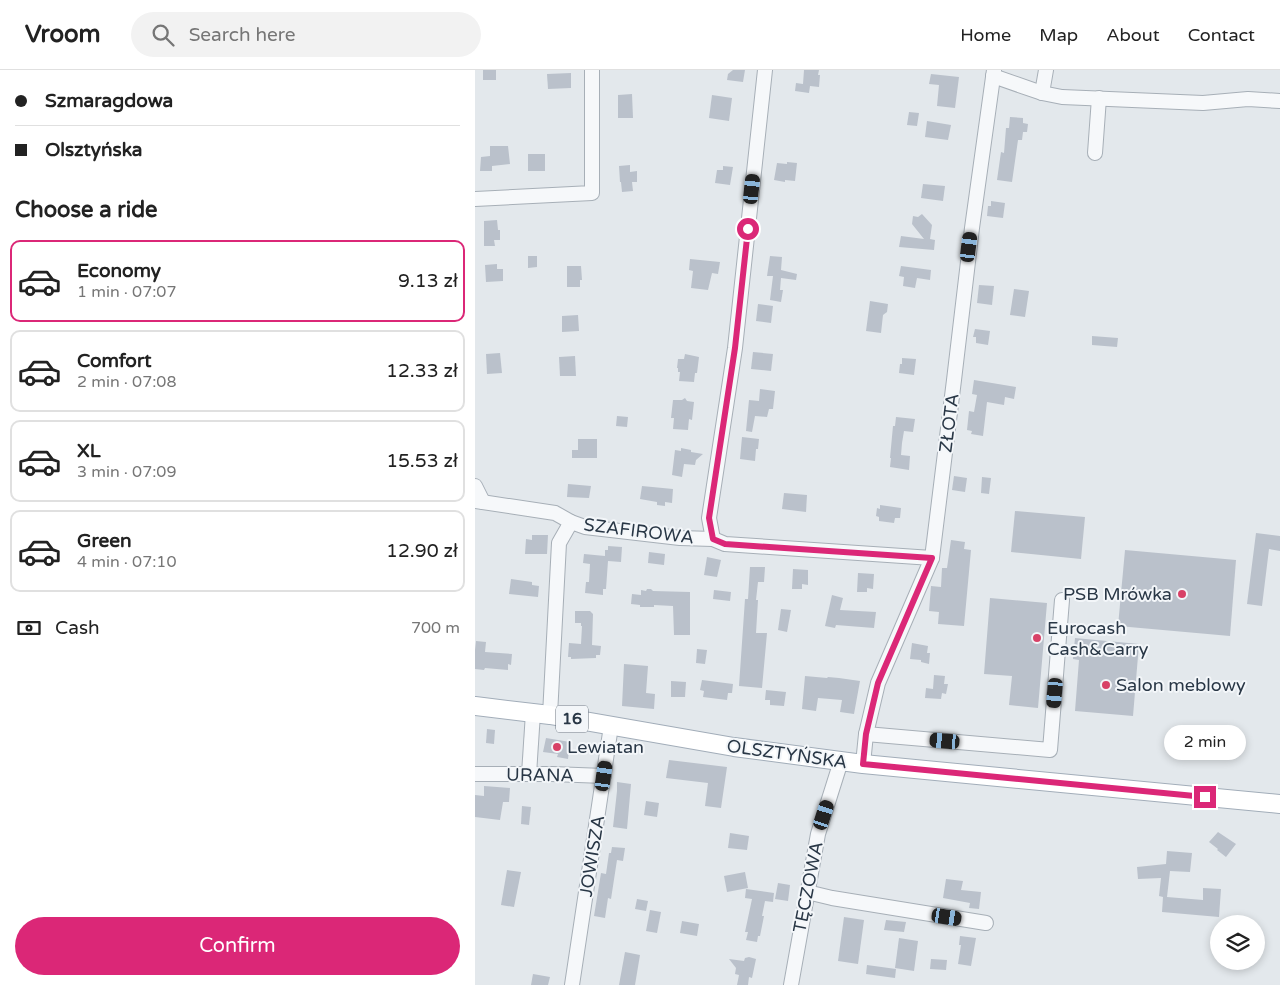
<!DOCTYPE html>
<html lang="en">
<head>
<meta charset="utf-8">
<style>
	:root { --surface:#fff; --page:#f2f2f2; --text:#222; --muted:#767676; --line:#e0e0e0; --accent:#db2777 }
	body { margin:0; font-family:"Varela Round",sans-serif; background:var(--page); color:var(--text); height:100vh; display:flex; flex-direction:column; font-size:19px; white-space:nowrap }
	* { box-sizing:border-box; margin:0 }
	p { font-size:16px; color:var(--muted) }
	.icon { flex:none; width:28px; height:28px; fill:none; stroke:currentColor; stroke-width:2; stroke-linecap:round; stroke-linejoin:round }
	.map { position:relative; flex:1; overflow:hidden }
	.details { display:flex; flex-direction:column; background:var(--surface); width:475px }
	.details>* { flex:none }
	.top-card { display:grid; align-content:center; height:110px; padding:0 15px; background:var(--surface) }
	.fabs { position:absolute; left:735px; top:845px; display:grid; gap:10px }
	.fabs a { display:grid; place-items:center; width:55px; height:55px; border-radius:50%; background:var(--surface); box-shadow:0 2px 8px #0003; font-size:25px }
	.end { position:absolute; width:22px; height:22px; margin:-11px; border:6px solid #db2777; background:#fff; box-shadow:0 0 0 2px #fff }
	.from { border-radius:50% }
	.bubble { position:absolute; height:35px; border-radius:18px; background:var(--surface); box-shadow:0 2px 8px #0003; font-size:16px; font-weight:600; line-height:35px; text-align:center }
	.car { position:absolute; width:15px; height:30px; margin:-15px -8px; border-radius:6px; box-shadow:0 0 4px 1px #0007; background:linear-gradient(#222 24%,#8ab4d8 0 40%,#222 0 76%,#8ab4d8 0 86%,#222 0) }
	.top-card b { display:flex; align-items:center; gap:18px; height:48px; font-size:19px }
	.top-card b+b { border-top:1px solid var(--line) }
	.top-card i { width:12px; height:12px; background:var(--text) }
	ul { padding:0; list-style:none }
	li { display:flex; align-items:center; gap:15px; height:82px; margin:0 10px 8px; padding:0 5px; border:2px solid var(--line); border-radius:10px }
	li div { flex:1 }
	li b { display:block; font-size:19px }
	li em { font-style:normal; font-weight:600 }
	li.on { border-color:var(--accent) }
	li>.icon { width:45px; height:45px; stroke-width:1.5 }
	h2 { padding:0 15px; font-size:22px; line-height:60px }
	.pay { display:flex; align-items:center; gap:12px; height:55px; padding:0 15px; font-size:19px }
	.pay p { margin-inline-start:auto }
	.button { display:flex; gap:10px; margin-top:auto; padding:10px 15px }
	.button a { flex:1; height:58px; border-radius:30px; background:var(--accent); color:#fff; font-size:20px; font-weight:600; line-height:58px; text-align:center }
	header { display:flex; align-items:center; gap:30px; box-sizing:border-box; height:70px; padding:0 25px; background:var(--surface); border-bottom:1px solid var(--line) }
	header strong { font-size:24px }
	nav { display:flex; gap:28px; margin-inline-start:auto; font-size:18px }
	.search { width:350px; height:45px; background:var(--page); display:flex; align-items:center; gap:12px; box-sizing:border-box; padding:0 18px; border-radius:28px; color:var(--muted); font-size:19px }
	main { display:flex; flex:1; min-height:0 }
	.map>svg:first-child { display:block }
	.building { fill:#bac1cb }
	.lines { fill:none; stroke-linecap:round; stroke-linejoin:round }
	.minor-casing { stroke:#a7afb7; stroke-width:16 }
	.major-casing { stroke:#a2adb9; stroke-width:20 }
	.minor { stroke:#f6f8fa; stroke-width:14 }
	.major { stroke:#fff; stroke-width:18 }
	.route { stroke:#db2777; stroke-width:6 }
	.poi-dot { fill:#d84167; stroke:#f3f6f9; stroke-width:2 }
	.labels { text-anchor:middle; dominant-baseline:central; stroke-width:4; stroke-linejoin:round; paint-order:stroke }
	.shield { fill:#f3f6f9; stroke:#66707c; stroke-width:1 }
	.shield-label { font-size:16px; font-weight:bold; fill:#293746 }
	.street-label { font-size:18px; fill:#293746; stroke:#f3f6f9 }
	.poi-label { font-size:18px; fill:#293746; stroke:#f3f6f9; text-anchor:start }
</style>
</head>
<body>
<header>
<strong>Vroom</strong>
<div class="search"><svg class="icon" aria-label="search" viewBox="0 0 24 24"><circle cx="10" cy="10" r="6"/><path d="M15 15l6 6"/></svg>Search here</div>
<nav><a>Home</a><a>Map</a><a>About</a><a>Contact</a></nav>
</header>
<main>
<section class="details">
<div class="top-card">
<b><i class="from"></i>Szmaragdowa</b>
<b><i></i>Olsztyńska</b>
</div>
<h2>Choose a ride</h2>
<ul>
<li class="on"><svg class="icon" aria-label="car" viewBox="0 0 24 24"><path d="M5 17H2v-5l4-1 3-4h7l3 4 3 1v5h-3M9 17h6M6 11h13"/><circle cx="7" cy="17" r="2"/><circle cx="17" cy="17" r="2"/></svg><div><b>Economy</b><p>1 min · 07:07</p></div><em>9.13 zł</em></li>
<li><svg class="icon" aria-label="car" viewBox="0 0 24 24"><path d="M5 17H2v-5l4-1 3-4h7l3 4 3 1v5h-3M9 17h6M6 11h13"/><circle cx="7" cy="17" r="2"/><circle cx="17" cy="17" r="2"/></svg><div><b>Comfort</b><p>2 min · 07:08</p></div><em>12.33 zł</em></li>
<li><svg class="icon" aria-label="car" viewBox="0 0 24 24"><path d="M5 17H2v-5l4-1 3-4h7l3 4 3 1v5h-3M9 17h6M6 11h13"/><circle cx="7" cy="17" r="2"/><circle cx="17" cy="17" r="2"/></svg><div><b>XL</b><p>3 min · 07:09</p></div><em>15.53 zł</em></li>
<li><svg class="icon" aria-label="car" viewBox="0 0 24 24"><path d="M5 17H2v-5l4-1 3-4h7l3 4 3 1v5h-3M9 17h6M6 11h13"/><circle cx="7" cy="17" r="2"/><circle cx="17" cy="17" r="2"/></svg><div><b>Green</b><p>4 min · 07:10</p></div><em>12.90 zł</em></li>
</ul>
<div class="pay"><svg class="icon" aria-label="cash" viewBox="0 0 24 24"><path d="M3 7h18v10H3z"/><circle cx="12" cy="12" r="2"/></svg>Cash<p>700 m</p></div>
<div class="button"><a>Confirm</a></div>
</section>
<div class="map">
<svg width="805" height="915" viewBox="0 0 805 915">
	<rect width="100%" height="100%" fill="#e3e8ec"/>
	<g class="building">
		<rect x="8" y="0" width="13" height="10"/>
		<polygon points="258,0 270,0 268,12 252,10 253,4"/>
		<polygon points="329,0 344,0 343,5 345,5 344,17 335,16 334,23 320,21 321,13 328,14"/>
		<polygon points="96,3 96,18 73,19 72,4"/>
		<polygon points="456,4 484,7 480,38 462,36 464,15 454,14"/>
		<polygon points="157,24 158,48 143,48 143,25"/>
		<polygon points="237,25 257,28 254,51 234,48"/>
		<polygon points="434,42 444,43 442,56 432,55"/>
		<polygon points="535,47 548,48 548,53 553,54 552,62 548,62 547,70 543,70 537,112 522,110 526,82 529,83 531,58 534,58"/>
		<polygon points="452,51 476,55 473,70 450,67"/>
		<polygon points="15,76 33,76 35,94 17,96 17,101 5,101 6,87 15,86"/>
		<rect x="53" y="84" width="17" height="17"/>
		<polygon points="312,92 322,93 320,111 310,110 310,112 299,110 302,93 312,94"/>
		<polygon points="155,95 155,102 162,101 162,112 157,112 158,121 147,122 146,112 145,112 144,96"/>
		<polygon points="248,96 258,97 255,115 240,113 242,100 248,100"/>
		<polygon points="448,114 470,116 468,131 446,128"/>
		<polygon points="516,131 530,133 528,148 512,146 513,136 516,136"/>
		<polygon points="447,144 457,155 455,169 460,170 459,180 424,177 426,166 449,169 437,154 438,146 443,147"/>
		<polygon points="22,150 23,160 25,160 25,170 19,170 20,176 9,176 9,151"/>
		<polygon points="53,186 62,186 62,197 53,198"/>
		<polygon points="295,186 307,187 306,200 322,204 321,210 306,208 305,220 308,220 306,232 295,230 298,206 292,206"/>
		<polygon points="215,189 245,192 243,204 237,203 233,220 216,218 218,201 214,200"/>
		<polygon points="22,194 22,199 28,199 28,211 11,212 10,195"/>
		<polygon points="92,196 106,196 107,210 105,210 105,217 92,217"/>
		<polygon points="426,196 456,200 455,210 442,208 440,218 428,216 429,207 424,206"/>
		<polygon points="504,215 519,216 517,235 502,233"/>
		<polygon points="539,219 554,221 550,247 535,245"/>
		<polygon points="395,231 413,234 412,242 408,245 406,263 391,261"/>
		<polygon points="283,234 298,236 296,253 281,251"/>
		<polygon points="103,245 104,261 87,262 87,246"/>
		<polygon points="500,259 515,261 513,275 501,273 501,267 498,267"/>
		<polygon points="617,266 643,268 642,277 617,275"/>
		<polygon points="278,282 298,284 296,301 276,299"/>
		<polygon points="25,283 27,303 12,304 11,284"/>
		<polygon points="210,284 224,287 222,303 220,303 219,312 204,311 205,302 203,302 203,298 202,298 203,289 209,289"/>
		<polygon points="100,286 101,306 85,306 84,287"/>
		<polygon points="427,288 441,289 439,305 424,303 425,294 427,294"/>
		<polygon points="499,310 541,317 539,329 530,327 529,335 512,332 508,366 496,364 497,361 492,360 494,341 499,342 502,325 497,324"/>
		<polygon points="285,319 300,321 298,339 294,339 292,347 280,346 277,362 271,361 274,330 284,331"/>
		<polygon points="210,328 212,331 219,332 217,350 214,349 213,360 198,359 199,348 196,348 198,330 207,330"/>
		<polygon points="142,346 153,347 152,357 141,356"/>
		<polygon points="421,347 440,349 438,362 429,361 427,373 426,385 435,386 434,400 415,397 416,388 415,388 418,356 420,356"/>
		<polygon points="267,367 284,369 283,379 281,379 280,391 265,389"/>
		<polygon points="103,369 122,369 122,388 97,388 97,380 103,380"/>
		<polygon points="206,378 216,380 216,382 228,384 221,390 220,395 209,394 207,407 197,405 200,380 206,381"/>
		<polygon points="479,406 492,408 490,422 477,420"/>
		<polygon points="507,407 516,408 514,424 506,423"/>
		<polygon points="93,414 116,416 114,428 92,427"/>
		<polygon points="167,416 198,419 197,433 190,432 190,436 182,435 182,432 165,429"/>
		<polygon points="309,423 332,425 331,442 307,439"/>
		<polygon points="405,435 426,438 425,448 420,448 419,453 404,451 404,447 401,446 402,438 405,439"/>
		<polygon points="540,441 610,447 606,489 536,482"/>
		<polygon points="781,463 805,466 805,481 794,479 787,536 772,534"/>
		<polygon points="57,465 73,465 72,484 50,484 51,469 57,470"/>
		<polygon points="476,470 490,472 489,479 496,480 489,556 463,554 464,542 454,541 456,516 466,517 467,498 472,498"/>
		<polygon points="133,476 147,477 146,492 133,491 131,519 128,519 128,525 110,523 111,512 114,512 115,494 108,493 109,484 130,486 130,480 133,480"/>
		<polygon points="650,480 761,490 755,566 643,556"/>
		<polygon points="174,482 190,484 189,495 173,493"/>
		<polygon points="232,487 246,490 242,507 229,505"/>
		<polygon points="275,497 290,497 289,512 283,512 281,530 283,530 281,563 292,563 287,618 264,616 270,529 273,529"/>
		<polygon points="318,499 333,500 333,515 327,514 327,519 317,519"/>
		<polygon points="383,503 399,504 398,519 392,518 392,522 382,522"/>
		<polygon points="36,509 57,512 57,515 64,516 63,527 34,524"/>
		<polygon points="172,519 176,519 178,521 215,522 215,565 199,565 198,536 179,535 179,537 165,537 165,535 156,534 157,524 166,525 166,520 171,521"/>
		<polygon points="239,520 256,522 255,531 238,529"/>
		<polygon points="357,525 368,528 365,540 401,542 399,558 361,555 360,558 350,556"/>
		<polygon points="515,528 572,533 563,638 534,635 537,606 509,604"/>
		<polygon points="306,539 316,540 312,562 303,560"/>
		<polygon points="100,541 115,541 118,544 117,575 126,576 125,585 121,585 121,588 96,589 96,587 93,587 94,573 106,574 107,556 106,556 106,553 100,553"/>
		<polygon points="600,568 664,574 658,646 600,641 604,590 598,589"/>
		<polygon points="1,571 11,572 10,582 37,584 36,595 33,594 33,600 10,598 9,600 0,599 0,580"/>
		<polygon points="437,573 453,576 452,583 455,583 454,594 446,592 446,590 435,589"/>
		<polygon points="222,579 232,580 230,594 221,593"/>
		<polygon points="149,594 173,596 171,623 180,624 179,639 147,636"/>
		<polygon points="459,605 470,606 469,614 473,614 471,624 467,623 466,629 450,628 451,618 458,619"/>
		<polygon points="330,606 352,608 353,607 364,608 385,611 379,644 365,642 367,630 343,628 341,641 327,639"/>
		<polygon points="227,610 258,614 257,623 253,623 252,630 228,627 229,621 225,620"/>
		<polygon points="196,611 211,612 210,627 196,627"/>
		<polygon points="291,620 311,622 309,636 295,635 295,630 290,630"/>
		<polygon points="12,659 20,660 19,674 11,673"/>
		<polygon points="71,668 95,672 93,689 82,687 83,684 68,682"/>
		<polygon points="194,690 252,697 246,738 230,736 233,713 191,708"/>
		<polygon points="142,712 156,714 152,759 138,757 142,721"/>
		<polygon points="9,716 35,718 34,732 28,732 25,750 0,747 0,725 9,726"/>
		<polygon points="171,731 184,733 182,747 169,745"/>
		<polygon points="47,736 56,737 54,755 46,754"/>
		<polygon points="743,762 761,774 751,787 742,780 743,779 734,772"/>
		<polygon points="255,763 274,766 272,780 253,778"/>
		<polygon points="137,777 150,778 148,791 142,790 136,829 133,828 130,848 119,846 126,803 131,804 134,783 136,783"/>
		<polygon points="692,781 717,783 715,802 695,801 692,827 728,830 728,818 746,819 744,847 687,842 688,827 684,826 686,808 663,809 662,797 691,794"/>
		<polygon points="32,800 46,802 39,837 26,835"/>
		<polygon points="270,802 273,818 252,822 249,806"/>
		<polygon points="471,809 488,811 486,820 506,822 504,839 494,838 495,833 468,828"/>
		<polygon points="303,813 315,815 313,831 300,829"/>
		<polygon points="271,819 299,823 298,832 290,831 287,846 289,846 285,866 283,866 282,872 271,870 273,862 270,862 277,829 270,828"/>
		<polygon points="162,829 173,831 171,841 160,839"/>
		<polygon points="175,840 186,842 182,863 171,861"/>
		<polygon points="369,847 389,850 383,894 363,891"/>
		<polygon points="411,850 431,852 429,862 409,860"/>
		<polygon points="207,851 224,854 222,866 205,863"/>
		<polygon points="485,866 501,868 496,896 483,894 486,875 484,875"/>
		<polygon points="424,868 443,871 439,901 420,898"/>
		<polygon points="150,882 165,885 160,915 144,915"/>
		<polygon points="274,887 281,889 277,908 274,907 273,915 262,915 264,905 260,904 261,898 254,889 269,891 270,888"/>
		<polygon points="456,889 472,890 471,900 455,899"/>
		<polygon points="392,895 421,899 420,908 391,904"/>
		<polygon points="58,904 75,907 73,915 56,915"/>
	</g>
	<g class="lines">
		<g class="minor-casing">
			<g id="minor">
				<polyline points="518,6 567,23 587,27 728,33 773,29 805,31"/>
				<polyline points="567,23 571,0"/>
				<polyline points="620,83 624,28"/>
				<polyline points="0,129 117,123 117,0"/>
				<polyline points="0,416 8,432"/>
				<polyline points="0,431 80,443 96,452 110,457 205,468 238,469 250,474 457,488"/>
				<polyline points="238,469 234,448 260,278 290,0"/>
				<polyline points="75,645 84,473 96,452"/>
				<polyline points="391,664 575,680 587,530"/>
				<polyline points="388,694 391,664 403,613 457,488 479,310 497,158 519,0"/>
				<polyline points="0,704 77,704 129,706"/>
				<polyline points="54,704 58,643"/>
				<polyline points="332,822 357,828 511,853"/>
				<polyline points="97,915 136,656"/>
				<polyline points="316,915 343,764 366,691"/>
			</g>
		</g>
		<g class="major-casing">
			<polyline id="major" points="0,636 75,645 259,677 388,694 805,734"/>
		</g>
		<use href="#minor" class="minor"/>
		<use href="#major" class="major"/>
	</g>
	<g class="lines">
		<polyline class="route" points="273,159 260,278 234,448 238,469 250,474 457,488 403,613 391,664 388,694 730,727"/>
	</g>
	<g class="poi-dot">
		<circle cx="707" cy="524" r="5"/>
		<circle cx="562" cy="568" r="5"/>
		<circle cx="631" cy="615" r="5"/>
		<circle cx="82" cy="677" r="5"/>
	</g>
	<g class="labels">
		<rect class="shield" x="81" y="635.5" width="32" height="27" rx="4"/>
		<g class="shield-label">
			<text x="97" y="649">16</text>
		</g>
		<g class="street-label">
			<text transform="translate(474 353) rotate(-83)">ZŁOTA</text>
			<text transform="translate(164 461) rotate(7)">SZAFIROWA</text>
			<text transform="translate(312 684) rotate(8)">OLSZTYŃSKA</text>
			<text transform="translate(65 705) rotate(1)">URANA</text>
			<text transform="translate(117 786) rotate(-81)">JOWISZA</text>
			<text transform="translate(333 817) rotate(-79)">TĘCZOWA</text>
		</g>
		<g class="poi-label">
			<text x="697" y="524" text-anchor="end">PSB Mrówka</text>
			<text x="572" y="558">Eurocash<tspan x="572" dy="21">Cash&amp;Carry</tspan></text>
			<text x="641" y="615">Salon meblowy</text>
			<text x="92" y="677">Lewiatan</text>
		</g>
	</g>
</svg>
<div class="fabs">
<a><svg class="icon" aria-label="layers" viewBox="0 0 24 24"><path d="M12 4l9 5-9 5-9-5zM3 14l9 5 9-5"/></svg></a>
</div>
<i class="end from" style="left:273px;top:159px"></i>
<i class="end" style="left:730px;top:727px"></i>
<div class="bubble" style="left:689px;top:655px;width:82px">2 min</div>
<i class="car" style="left:277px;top:119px;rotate:6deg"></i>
<i class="car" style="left:494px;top:177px;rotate:7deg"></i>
<i class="car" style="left:580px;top:623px;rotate:185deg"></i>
<i class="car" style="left:470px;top:671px;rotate:275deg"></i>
<i class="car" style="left:129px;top:706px;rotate:8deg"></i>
<i class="car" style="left:349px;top:745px;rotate:18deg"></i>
<i class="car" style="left:472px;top:847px;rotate:99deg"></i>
</div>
</main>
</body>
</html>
